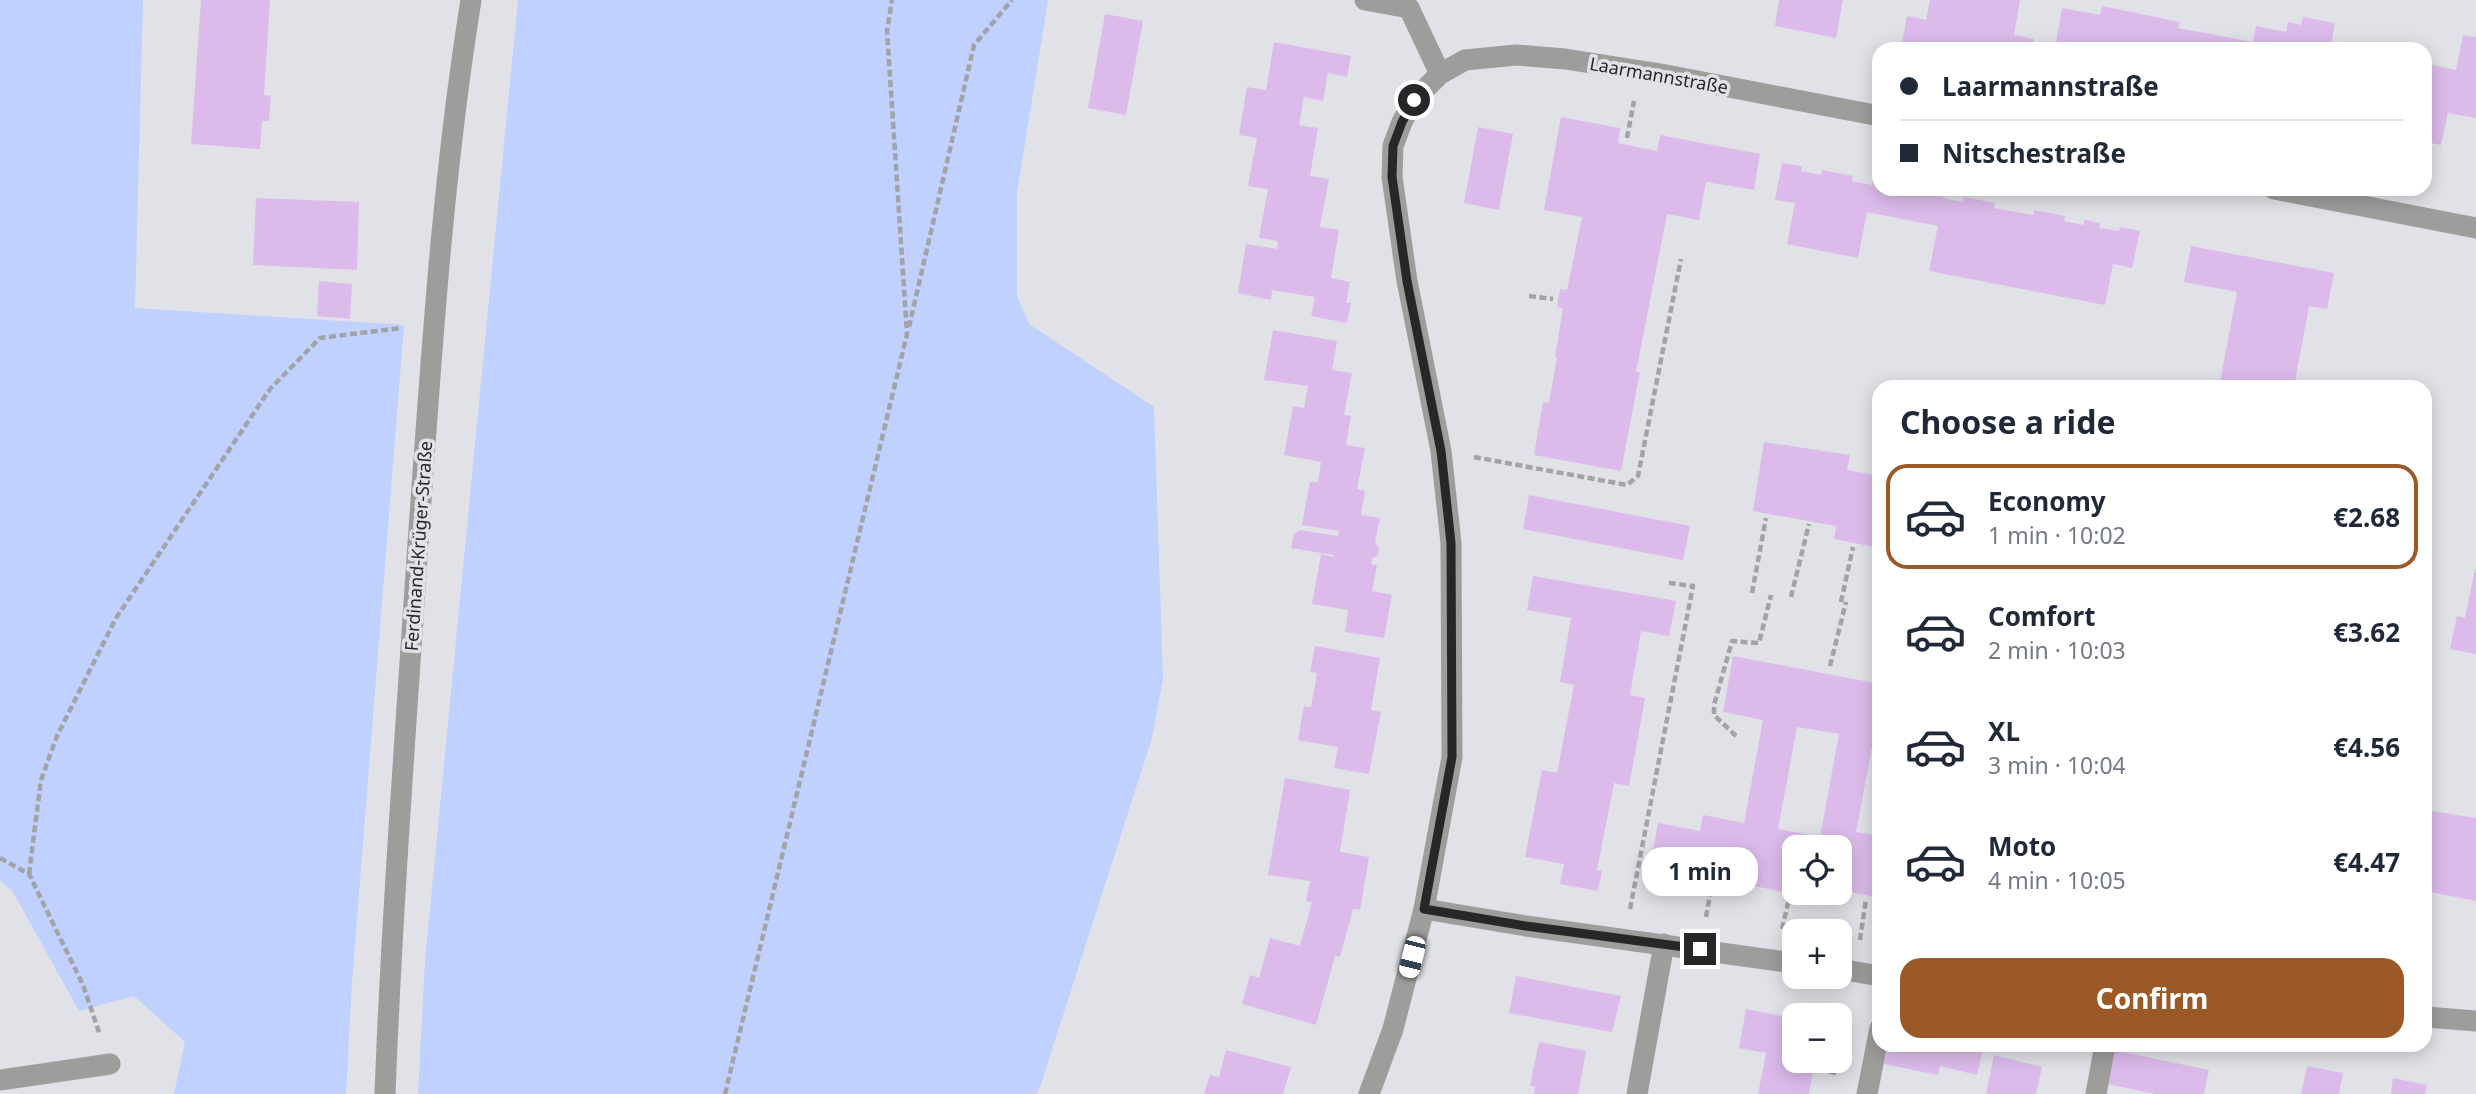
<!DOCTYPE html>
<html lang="en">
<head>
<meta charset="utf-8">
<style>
	:root { --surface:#fff; --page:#f2f2f3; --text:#1f2937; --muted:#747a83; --line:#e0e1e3; --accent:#9b5927 }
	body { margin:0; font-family:"Noto Sans",sans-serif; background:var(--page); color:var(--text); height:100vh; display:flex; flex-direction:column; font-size:26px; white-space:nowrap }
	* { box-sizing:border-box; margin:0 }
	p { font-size:23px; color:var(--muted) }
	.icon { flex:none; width:38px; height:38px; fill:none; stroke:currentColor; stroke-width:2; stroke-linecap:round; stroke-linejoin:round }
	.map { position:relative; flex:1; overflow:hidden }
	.side { position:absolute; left:1872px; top:380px; width:560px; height:672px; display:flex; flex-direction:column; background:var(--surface); border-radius:21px; box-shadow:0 4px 18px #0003 }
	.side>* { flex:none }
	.top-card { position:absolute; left:1872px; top:42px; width:560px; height:154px; border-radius:21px; box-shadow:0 4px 18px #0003; display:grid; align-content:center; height:154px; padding:0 28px; background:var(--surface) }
	.tools { position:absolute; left:1782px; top:835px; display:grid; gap:14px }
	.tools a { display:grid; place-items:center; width:70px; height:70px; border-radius:14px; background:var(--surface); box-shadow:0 4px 18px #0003; font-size:35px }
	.end { position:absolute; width:32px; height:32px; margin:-16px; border:9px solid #262729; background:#fff; box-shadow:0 0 0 4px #fff }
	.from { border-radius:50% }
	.bubble { position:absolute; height:49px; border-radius:21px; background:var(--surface); box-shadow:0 4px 18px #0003; font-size:23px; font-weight:700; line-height:49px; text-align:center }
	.car { position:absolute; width:21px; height:42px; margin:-21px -10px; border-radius:9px; box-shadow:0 0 5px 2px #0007; background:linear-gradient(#fff 24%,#345 0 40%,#fff 0 76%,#345 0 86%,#fff 0) }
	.top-card b { display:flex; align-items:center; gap:24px; height:66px; font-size:26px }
	.top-card b+b { border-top:2px solid var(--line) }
	.top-card i { width:18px; height:18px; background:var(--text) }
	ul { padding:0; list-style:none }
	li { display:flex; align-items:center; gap:21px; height:105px; margin:0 14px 10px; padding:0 14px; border:4px solid transparent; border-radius:21px }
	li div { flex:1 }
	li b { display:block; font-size:26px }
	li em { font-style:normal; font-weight:700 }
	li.active { border-color:var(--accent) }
	li>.icon { width:63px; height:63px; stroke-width:1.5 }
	h2 { padding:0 28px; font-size:32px; line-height:84px }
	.cta { display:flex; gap:14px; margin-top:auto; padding:14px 28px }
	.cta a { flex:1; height:80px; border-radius:21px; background:var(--accent); color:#fff; font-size:28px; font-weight:700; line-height:80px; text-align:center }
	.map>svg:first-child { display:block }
	.green { fill:#c0d0ff }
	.building { fill:#dcbbeb; fill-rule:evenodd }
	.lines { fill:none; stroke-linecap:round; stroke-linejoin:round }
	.path { stroke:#a1a3a7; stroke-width:4.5; stroke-dasharray:7 3.5; stroke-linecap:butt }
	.minor { stroke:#9f9d9b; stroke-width:21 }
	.route { stroke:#262729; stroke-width:9 }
	.labels { text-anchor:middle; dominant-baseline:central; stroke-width:7; stroke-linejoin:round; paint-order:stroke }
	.street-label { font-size:18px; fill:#262729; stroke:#e0e2e7 }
</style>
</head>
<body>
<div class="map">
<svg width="2476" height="1094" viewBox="0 0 2476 1094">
	<rect width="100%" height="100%" fill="#e0e2e7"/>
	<g class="green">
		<polygon points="0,0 143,0 135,308 404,325 352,982 346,1094 174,1094 185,1042 134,996 79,1011 13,892 0,880"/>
		<polygon points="518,0 1048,0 1017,193 1017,296 1029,324 1154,407 1163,679 1152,738 1040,1087 1036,1094 418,1094 425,961"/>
	</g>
	<g class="building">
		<polygon points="201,0 270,0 264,95 271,96 269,121 262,121 260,149 191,144"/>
		<polygon points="1779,0 1843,0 1836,38 1775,26"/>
		<polygon points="1930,0 2020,0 2014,35 2034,39 2033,49 1901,49 1907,16 1926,20"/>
		<polygon points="2102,6 2180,22 2178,28 2253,42 2256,26 2286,32 2288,22 2301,25 2303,17 2335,23 2331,46 2322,45 2321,49 2055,49 2062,8 2100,15"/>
		<polygon points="1105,14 1143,21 1126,115 1088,108"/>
		<polygon points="2463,35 2476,37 2476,118 2448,113 2441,145 2426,142 2426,60 2428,61 2427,64 2456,70"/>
		<polygon points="1274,42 1351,56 1347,77 1328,73 1323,101 1304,97 1299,125 1318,128 1310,176 1329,179 1320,227 1339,230 1331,278 1350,282 1346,303 1351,303 1347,323 1311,316 1315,297 1272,290 1271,300 1238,293 1246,244 1277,249 1278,241 1259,238 1268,189 1248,186 1257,138 1239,135 1247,87 1266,90"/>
		<polygon points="1561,117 1620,128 1618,143 1657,151 1660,135 1760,154 1754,190 1706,182 1699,220 1667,214 1636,372 1640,372 1621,471 1534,455 1543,402 1549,403 1557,357 1555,357 1563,308 1557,307 1560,289 1567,290 1582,217 1544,210"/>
		<polygon points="1478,127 1513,134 1499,210 1464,203"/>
		<polygon points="1782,163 1802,166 1801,171 1821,175 1822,170 1853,176 1852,181 1872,185 1874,177 1880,178 1880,189 1937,189 1944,191 1943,198 1963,202 1964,197 1995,203 1994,208 2033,215 2034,210 2065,216 2064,221 2084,225 2084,220 2100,223 2099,228 2119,231 2120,227 2140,231 2132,268 2113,264 2105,305 1929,271 1938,226 1867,212 1858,258 1787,244 1795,203 1775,200"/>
		<polygon points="256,198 359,202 357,270 253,265"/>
		<polygon points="2191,246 2334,273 2327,309 2309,306 2294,387 2219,387 2237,292 2184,282"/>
		<polygon points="319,281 352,284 350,319 317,316"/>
		<polygon points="1273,330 1337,341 1332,370 1352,373 1344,415 1351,416 1346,445 1365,448 1357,489 1365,491 1361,515 1380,518 1375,542 1379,548 1378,555 1372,559 1371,564 1377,565 1372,591 1392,595 1384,638 1345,632 1348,610 1312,604 1321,554 1334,557 1334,555 1291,548 1294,534 1300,530 1338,536 1339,531 1302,525 1310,482 1318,482 1321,462 1284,455 1293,406 1304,408 1308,386 1264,380"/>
		<polygon points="1764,442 1850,455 1847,470 1880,476 1880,548 1834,539 1836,526 1753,511"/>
		<polygon points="1529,495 1690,526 1683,560 1523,529"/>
		<polygon points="2475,569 2476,569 2476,654 2450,649 2457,616 2465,618"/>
		<polygon points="1533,576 1676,601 1669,636 1641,631 1630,695 1645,698 1629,786 1614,783 1597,870 1602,871 1598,891 1560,884 1564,864 1525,857 1542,770 1557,773 1574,685 1560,682 1571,618 1527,610"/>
		<polygon points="1315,646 1380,658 1371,710 1381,712 1369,774 1334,768 1338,747 1298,740 1304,706 1311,707 1317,673 1310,672"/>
		<path d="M1733,656L1880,684V732L1875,731L1856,832L1880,836V898L1845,891L1843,903L1795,894L1839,892V847H1794V894L1650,866L1658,823L1700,831L1703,815L1744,823L1763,720L1723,712ZM1797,727L1839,734L1820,837L1778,829Z"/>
		<polygon points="1285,778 1350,790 1340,852 1369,857 1360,910 1353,909 1340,957 1335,956 1316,1025 1242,1004 1250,975 1259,978 1270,938 1300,946 1312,902 1306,901 1310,881 1268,875"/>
		<polygon points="2426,810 2476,818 2476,901 2426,891"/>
		<polygon points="1516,976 1621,996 1612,1032 1509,1013"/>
		<polygon points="1746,1009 1794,1018 1794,1060 1815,1060 1809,1094 1758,1094 1766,1053 1739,1048"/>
		<polygon points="1539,1042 1586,1051 1578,1094 1534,1094 1535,1087 1530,1085"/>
		<polygon points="1888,1045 1984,1045 1977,1075 1940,1066 1938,1075 1884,1064"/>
		<polygon points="1226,1050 1291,1067 1283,1094 1204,1094 1210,1075 1219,1077"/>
		<polygon points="2113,1050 2209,1070 2204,1094 2155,1094 2108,1084"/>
		<polygon points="1994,1055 2042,1067 2036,1094 1986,1094"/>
		<polygon points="2307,1066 2343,1073 2339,1094 2301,1094"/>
		<polygon points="2393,1078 2427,1085 2425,1094 2391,1094"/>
	</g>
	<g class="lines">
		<g class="path">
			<polyline points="1627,138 1634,101"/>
			<polyline points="1529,296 1553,299"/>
			<polyline points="909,327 974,45 1012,0"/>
			<polyline points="1474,457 1627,485 1638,476 1681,259"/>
			<polyline points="1752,593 1766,518"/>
			<polyline points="1791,597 1809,524"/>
			<polyline points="1841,602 1853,547"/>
			<polyline points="1830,666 1846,602"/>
			<polyline points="1736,736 1714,715 1714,705 1732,641 1759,643 1771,595"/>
			<polyline points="0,858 29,874 83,985 100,1035"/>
			<polyline points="29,874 41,780 57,736 116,618 270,389 320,338 402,328"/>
			<polyline points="1630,909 1693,586 1669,583"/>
			<polyline points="1706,917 1712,884"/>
			<polyline points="1782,929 1789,899"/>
			<polyline points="1860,940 1866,899"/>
			<polyline points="1819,1069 1839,1074"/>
			<polyline points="725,1094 907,334 887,31 892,0"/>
		</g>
		<g class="minor">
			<polyline points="1365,0 1409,8 1440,74"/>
			<polyline points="2274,189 2476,228"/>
			<polyline points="1424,909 1526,926 1794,963"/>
			<polyline points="1839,969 1880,976"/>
			<polyline points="2426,1017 2476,1021"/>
			<polyline points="0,1080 110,1064"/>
			<path d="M385,1094C392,910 406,727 418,543C431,362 442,180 471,0"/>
			<polyline points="1369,1094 1393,1029 1424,909 1452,757 1451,543 1441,451 1407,281 1392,177 1393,146 1402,122 1414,100 1440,74 1465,60 1516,55 1565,59 1661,74 1880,116"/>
			<polyline points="1637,1094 1664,944"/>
			<polyline points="1867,1094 1880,1028"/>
			<polyline points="2096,1094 2105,1045"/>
		</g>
	</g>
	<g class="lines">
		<polyline class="route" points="1414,100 1402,122 1393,146 1392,177 1407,281 1441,451 1451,543 1452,757 1424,909 1526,926 1700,949"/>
	</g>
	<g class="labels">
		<g class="street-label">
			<text transform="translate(1659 75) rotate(10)">Laarmannstraße</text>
			<text transform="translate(418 546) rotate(-86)">Ferdinand-Krüger-Straße</text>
		</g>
	</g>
</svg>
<div class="tools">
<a><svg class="icon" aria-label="locate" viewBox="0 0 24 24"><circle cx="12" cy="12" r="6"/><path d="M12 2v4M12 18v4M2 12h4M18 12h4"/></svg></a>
<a>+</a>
<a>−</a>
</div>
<i class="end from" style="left:1414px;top:100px"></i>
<i class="end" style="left:1700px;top:949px"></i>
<div class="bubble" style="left:1642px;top:847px;width:116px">1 min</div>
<i class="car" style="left:1412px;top:957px;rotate:194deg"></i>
<div class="top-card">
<b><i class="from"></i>Laarmannstraße</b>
<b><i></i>Nitschestraße</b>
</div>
<section class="side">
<h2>Choose a ride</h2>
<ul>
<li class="active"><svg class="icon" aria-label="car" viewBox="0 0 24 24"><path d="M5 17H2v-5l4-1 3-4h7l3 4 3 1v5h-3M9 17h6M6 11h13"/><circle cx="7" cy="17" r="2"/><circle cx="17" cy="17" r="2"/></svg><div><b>Economy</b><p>1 min · 10:02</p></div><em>€2.68</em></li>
<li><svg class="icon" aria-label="car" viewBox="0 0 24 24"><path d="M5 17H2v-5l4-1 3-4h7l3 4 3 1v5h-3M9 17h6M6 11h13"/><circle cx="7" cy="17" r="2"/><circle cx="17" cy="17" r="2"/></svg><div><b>Comfort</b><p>2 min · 10:03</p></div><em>€3.62</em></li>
<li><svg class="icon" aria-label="car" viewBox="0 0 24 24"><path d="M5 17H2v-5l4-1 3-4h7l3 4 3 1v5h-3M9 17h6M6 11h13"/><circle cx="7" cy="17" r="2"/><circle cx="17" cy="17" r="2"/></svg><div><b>XL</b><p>3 min · 10:04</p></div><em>€4.56</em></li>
<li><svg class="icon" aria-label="car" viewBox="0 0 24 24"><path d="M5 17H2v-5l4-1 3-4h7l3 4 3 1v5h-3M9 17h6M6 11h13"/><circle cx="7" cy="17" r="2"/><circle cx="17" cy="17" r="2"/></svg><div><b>Moto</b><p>4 min · 10:05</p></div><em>€4.47</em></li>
</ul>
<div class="cta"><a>Confirm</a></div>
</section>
</div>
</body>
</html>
